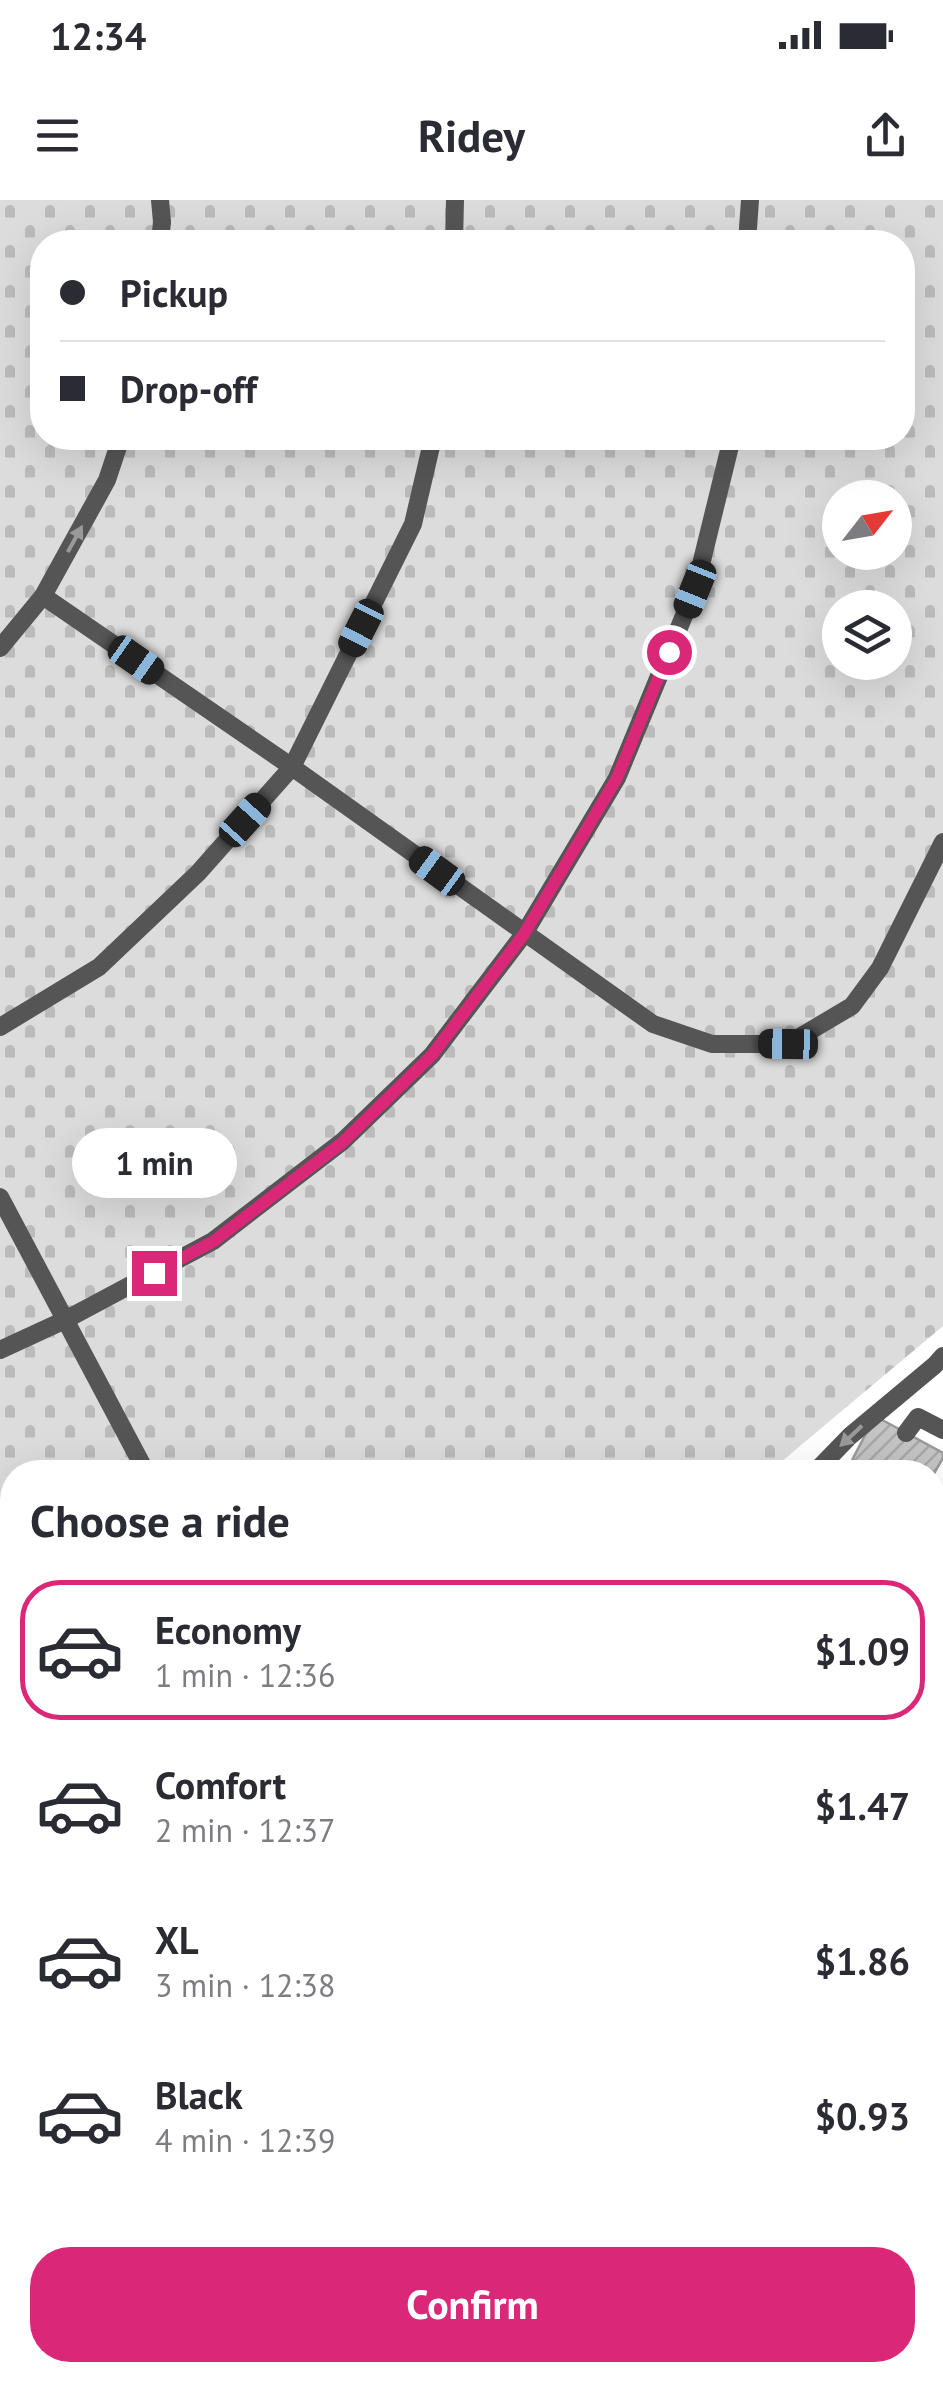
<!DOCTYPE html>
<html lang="en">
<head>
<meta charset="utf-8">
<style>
	:root { --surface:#fff; --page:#f7f7f7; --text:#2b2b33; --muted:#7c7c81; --line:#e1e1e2; --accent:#db2777 }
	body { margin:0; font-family:"PT Sans",sans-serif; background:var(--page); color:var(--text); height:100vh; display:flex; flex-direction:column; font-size:38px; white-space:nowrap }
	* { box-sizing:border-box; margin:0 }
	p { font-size:32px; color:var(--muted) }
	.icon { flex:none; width:55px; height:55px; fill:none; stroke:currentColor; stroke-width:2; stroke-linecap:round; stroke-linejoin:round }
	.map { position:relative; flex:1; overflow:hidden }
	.details { position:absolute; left:0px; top:1260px; width:945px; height:922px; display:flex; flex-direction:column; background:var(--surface); border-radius:40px 40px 0 0; box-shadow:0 10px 40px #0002 }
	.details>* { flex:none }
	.top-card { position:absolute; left:30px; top:30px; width:885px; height:220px; border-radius:40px; box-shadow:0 10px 40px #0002; display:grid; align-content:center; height:220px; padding:0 30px; background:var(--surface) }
	.needle { width:65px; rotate:59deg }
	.controls { position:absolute; left:822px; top:280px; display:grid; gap:20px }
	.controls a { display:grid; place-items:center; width:90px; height:90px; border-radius:50%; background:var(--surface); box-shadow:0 10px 40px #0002; font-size:50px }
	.end { position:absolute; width:45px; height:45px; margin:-22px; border:12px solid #db2777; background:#fff; box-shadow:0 0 0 5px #fff }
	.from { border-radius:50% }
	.bubble { position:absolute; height:70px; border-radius:35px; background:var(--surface); box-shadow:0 10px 40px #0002; font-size:32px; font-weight:700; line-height:70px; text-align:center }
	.car { position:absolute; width:30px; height:60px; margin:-30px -15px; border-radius:12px; box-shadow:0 0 8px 2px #0007; background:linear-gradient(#222 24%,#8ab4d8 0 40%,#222 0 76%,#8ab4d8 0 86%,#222 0) }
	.top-card b { display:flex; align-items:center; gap:35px; height:95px; font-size:38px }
	.top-card b+b { border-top:2px solid var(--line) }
	.top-card i { width:25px; height:25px; background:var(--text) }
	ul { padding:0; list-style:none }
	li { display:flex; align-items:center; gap:30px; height:140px; margin:0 20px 15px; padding:0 10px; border:5px solid transparent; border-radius:40px }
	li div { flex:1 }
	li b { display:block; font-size:38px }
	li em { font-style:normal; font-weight:700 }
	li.active { border-color:var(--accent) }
	li>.icon { width:90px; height:90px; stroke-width:1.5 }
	h2 { padding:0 30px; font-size:45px; line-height:120px }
	.action { display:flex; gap:20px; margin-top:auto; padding:20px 30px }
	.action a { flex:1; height:115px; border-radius:40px; background:var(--accent); color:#fff; font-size:40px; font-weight:700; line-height:115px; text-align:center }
	.status { display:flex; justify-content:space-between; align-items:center; height:70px; padding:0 50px; background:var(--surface); direction:ltr }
	.status svg { height:28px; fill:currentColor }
	header { display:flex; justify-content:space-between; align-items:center; height:130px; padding:0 30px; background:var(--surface); font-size:45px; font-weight:700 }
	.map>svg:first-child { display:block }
	.green { fill:#dcdcdc }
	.cemetery { fill:url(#cemetery-stones); fill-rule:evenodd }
	.building { fill:url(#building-hatch); stroke:#999; stroke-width:2.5 }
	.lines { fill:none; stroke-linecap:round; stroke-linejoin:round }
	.primary-casing { stroke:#dbdbdb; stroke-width:29 }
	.path { stroke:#777; stroke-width:6; stroke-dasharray:2.5 5; stroke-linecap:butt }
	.lane { stroke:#555; stroke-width:18 }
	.secondary { stroke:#222; stroke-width:20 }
	.primary { stroke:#000; stroke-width:25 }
	.oneway { fill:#999 }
	.route { stroke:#db2777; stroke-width:12 }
</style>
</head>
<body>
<div class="status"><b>12:34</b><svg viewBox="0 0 49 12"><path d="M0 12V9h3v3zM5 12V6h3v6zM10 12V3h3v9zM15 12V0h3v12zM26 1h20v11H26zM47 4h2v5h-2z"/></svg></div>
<header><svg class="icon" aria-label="menu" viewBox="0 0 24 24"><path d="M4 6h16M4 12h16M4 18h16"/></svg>Ridey<svg class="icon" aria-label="share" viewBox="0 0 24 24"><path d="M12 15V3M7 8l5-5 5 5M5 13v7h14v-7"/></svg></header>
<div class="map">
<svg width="943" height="2182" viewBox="0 0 943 2182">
	<defs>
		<pattern id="cemetery-stones" width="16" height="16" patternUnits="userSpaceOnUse" patternTransform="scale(2.5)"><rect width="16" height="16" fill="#dcdcdc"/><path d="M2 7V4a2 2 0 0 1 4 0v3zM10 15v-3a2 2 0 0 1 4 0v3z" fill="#bbb"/></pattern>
		<pattern id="building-hatch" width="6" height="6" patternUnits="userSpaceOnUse" patternTransform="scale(2.5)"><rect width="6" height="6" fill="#c4c4c4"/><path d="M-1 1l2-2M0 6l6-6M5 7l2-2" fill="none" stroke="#a7a7a7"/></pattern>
	</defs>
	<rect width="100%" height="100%" fill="#fff"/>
	<polygon class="green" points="12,1898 12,2116 0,2110 0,1909"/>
	<path class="cemetery" d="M0,0H943V1126L769,1272H12V1898L0,1909ZM42,42H902V238H42ZM840,298H895V352H840ZM840,408H895V462H840Z"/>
	<g class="building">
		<polygon points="875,1216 943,1253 943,1258 932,1277 932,1272 846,1272"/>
		<polygon points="362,2170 436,2170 435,2182 361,2178"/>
		<polygon points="512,2170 594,2170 593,2182 511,2182"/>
	</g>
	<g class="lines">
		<g class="primary-casing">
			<g id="primary">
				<polyline points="932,1381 943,1361"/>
				<polyline points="932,1528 943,1499"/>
				<polyline points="847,2170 847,2182"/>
				<polyline points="784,2182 784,2170"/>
				<polyline points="936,2182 937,2101 943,2016"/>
			</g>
		</g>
		<g class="path">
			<polyline points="0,2132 12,2138"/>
			<polyline points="46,2170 54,2182"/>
		</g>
		<g class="lane">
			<polyline points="160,42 162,22 160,0"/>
			<polyline points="454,42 455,0"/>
			<polyline points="747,42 750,0"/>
			<polyline points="43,396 292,567 653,824 712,844 788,844 852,806 880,768 943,642"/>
			<polyline points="0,448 43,396 107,280 121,238"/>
			<polyline points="0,827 99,767 198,673 292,567 413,324 433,238"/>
			<polyline points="0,997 146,1272"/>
			<polyline points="0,1150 65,1120 213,1041 343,941 432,855 524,734 617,578 695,389 732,238"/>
			<polyline points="906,1233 918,1217 943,1230"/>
			<polyline points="815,1272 850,1236 935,1165 943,1156"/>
			<polyline points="932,1343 943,1348"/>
			<polyline points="0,1502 12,1497"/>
			<polyline points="696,2170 753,2174"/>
			<polyline points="150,2182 162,2170"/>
		</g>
		<polyline class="secondary" points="753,2182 754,2170"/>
		<use href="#primary" class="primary"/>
	</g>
	<defs><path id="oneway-solid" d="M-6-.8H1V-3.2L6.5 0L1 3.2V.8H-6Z" transform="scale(2.5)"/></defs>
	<g class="oneway">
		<use href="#oneway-solid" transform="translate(75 339) rotate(-61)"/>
		<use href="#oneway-solid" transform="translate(851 1236) rotate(137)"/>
	</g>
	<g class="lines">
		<polyline class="route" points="154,1073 214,1041 343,942 432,855 524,734 617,578 669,452"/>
	</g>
</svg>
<div class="controls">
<a><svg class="needle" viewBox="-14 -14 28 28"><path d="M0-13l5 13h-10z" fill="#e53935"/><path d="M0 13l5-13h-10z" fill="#7c7c81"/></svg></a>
<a><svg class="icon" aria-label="layers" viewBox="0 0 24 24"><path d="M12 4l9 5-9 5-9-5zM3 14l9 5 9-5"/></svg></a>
</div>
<i class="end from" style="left:669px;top:452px"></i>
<i class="end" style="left:154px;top:1073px"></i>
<div class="bubble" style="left:72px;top:928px;width:165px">1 min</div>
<i class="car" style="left:695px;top:389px;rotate:202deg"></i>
<i class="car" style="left:361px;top:428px;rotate:207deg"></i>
<i class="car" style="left:136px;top:460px;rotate:125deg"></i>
<i class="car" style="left:245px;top:620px;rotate:42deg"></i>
<i class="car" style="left:437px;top:671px;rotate:306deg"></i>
<i class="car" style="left:788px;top:844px;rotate:271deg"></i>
<div class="top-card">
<b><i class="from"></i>Pickup</b>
<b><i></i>Drop-off</b>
</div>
<section class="details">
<h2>Choose a ride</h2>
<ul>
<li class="active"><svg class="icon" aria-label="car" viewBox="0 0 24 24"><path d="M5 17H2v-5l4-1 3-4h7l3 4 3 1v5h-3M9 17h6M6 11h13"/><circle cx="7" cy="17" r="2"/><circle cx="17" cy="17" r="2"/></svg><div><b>Economy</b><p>1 min · 12:36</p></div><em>$1.09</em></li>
<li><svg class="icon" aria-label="car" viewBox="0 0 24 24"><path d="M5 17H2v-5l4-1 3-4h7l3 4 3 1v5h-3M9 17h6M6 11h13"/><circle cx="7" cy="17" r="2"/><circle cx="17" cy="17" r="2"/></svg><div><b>Comfort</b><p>2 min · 12:37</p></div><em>$1.47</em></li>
<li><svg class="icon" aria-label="car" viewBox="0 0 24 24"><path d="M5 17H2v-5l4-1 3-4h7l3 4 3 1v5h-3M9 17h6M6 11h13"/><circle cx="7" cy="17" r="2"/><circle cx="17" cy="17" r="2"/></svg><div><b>XL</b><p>3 min · 12:38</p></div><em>$1.86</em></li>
<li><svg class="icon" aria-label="car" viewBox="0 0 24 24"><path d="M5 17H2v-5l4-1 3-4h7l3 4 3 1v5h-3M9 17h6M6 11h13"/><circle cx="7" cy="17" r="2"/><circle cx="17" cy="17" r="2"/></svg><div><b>Black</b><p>4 min · 12:39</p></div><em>$0.93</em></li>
</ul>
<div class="action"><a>Confirm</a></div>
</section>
</div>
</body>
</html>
